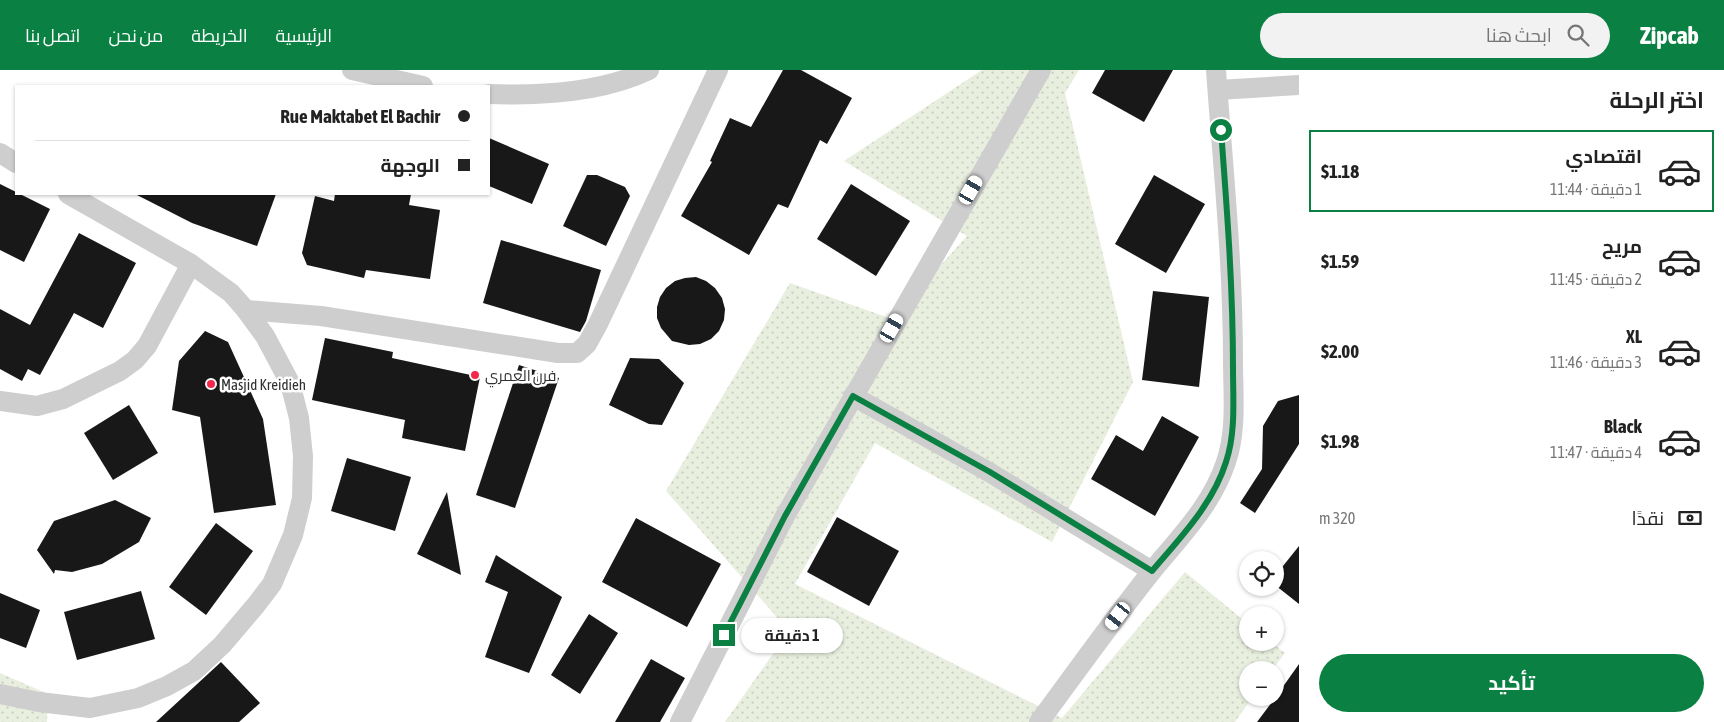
<!DOCTYPE html>
<html lang="ar">
<head>
<meta charset="utf-8">
<style>
	:root { --surface:#fff; --page:#f2f2f2; --text:#222; --muted:#767676; --line:#e0e0e0; --accent:#0b8043 }
	body { margin:0; font-family:"Asap Condensed",Cairo,sans-serif; background:var(--page); color:var(--text); direction:rtl; height:100vh; display:flex; flex-direction:column; font-size:19px; white-space:nowrap }
	* { box-sizing:border-box; margin:0 }
	p { font-size:16px; color:var(--muted) }
	.icon { flex:none; width:28px; height:28px; fill:none; stroke:currentColor; stroke-width:2; stroke-linecap:round; stroke-linejoin:round }
	.map { position:relative; flex:1; overflow:hidden; direction:ltr }
	.panel { display:flex; flex-direction:column; background:var(--surface); width:425px }
	.panel>* { flex:none }
	.top-card { position:absolute; left:15px; top:15px; width:475px; height:110px; border-radius:0px; box-shadow:0 1px 4px #0004; direction:rtl; display:grid; align-content:center; height:110px; padding:0 20px; background:var(--surface) }
	.tools { position:absolute; left:1239px; top:481px; display:grid; gap:10px }
	.tools a { display:grid; place-items:center; width:45px; height:45px; border-radius:50%; background:var(--surface); box-shadow:0 1px 4px #0004; font-size:25px }
	.end { position:absolute; width:22px; height:22px; margin:-11px; border:6px solid #0b8043; background:#fff; box-shadow:0 0 0 2px #fff }
	.from { border-radius:50% }
	.bubble { position:absolute; height:35px; border-radius:18px; background:var(--surface); box-shadow:0 1px 4px #0004; font-size:16px; font-weight:700; line-height:35px; text-align:center; direction:rtl }
	.car { position:absolute; width:15px; height:30px; margin:-15px -8px; border-radius:6px; box-shadow:0 0 4px 1px #0007; background:linear-gradient(#fff 24%,#345 0 40%,#fff 0 76%,#345 0 86%,#fff 0) }
	.top-card b { display:flex; align-items:center; gap:18px; height:48px; font-size:19px }
	.top-card b+b { border-top:1px solid var(--line) }
	.top-card i { width:12px; height:12px; background:var(--text) }
	ul { padding:0; list-style:none }
	li { display:flex; align-items:center; gap:15px; height:82px; margin:0 10px 8px; padding:0 10px; border:2px solid transparent; border-radius:0px }
	li div { flex:1 }
	li b { display:block; font-size:19px }
	li em { font-style:normal; font-weight:700 }
	li.on { border-color:var(--accent) }
	li>.icon { width:45px; height:45px; stroke-width:1.5 }
	h2 { padding:0 20px; font-size:22px; line-height:60px }
	.pay { display:flex; align-items:center; gap:12px; height:55px; padding:0 20px; font-size:19px }
	.pay p { margin-inline-start:auto }
	.cta { display:flex; gap:10px; margin-top:auto; padding:10px 20px }
	.cta a { flex:1; height:58px; border-radius:30px; background:var(--accent); color:#fff; font-size:20px; font-weight:700; line-height:58px; text-align:center }
	header { display:flex; align-items:center; gap:30px; box-sizing:border-box; height:70px; padding:0 25px; background:var(--accent); color:#fff }
	header strong { font-size:24px }
	nav { display:flex; gap:28px; margin-inline-start:auto; font-size:18px }
	.search { width:350px; height:45px; background:var(--page); display:flex; align-items:center; gap:12px; box-sizing:border-box; padding:0 18px; border-radius:28px; color:var(--muted); font-size:19px }
	main { display:flex; flex:1; min-height:0 }
	.map>svg:first-child { display:block }
	.grass { fill:url(#grass-dots) }
	.building { fill:#181818 }
	.lines { fill:none; stroke-linecap:round; stroke-linejoin:round }
	.minor { stroke:#cecece; stroke-width:20 }
	.route { stroke:#0b8043; stroke-width:6 }
	.poi-dot { fill:#f3294c; stroke:#fff; stroke-width:2 }
	.labels { text-anchor:middle; dominant-baseline:central; stroke-width:5; stroke-linejoin:round; paint-order:stroke }
	.poi-label { font-size:15px; fill:#313131; stroke:#fff; text-anchor:start }
</style>
</head>
<body>
<header>
<strong>Zipcab</strong>
<div class="search"><svg class="icon" aria-label="search" viewBox="0 0 24 24"><circle cx="10" cy="10" r="6"/><path d="M15 15l6 6"/></svg>ابحث هنا</div>
<nav><a>الرئيسية</a><a>الخريطة</a><a>من نحن</a><a>اتصل بنا</a></nav>
</header>
<main>
<section class="panel">
<h2>اختر الرحلة</h2>
<ul>
<li class="on"><svg class="icon" aria-label="car" viewBox="0 0 24 24"><path d="M5 17H2v-5l4-1 3-4h7l3 4 3 1v5h-3M9 17h6M6 11h13"/><circle cx="7" cy="17" r="2"/><circle cx="17" cy="17" r="2"/></svg><div><b>اقتصادي</b><p>1 دقيقة · 11:44</p></div><em>$1.18</em></li>
<li><svg class="icon" aria-label="car" viewBox="0 0 24 24"><path d="M5 17H2v-5l4-1 3-4h7l3 4 3 1v5h-3M9 17h6M6 11h13"/><circle cx="7" cy="17" r="2"/><circle cx="17" cy="17" r="2"/></svg><div><b>مريح</b><p>2 دقيقة · 11:45</p></div><em>$1.59</em></li>
<li><svg class="icon" aria-label="car" viewBox="0 0 24 24"><path d="M5 17H2v-5l4-1 3-4h7l3 4 3 1v5h-3M9 17h6M6 11h13"/><circle cx="7" cy="17" r="2"/><circle cx="17" cy="17" r="2"/></svg><div><b>XL</b><p>3 دقيقة · 11:46</p></div><em>$2.00</em></li>
<li><svg class="icon" aria-label="car" viewBox="0 0 24 24"><path d="M5 17H2v-5l4-1 3-4h7l3 4 3 1v5h-3M9 17h6M6 11h13"/><circle cx="7" cy="17" r="2"/><circle cx="17" cy="17" r="2"/></svg><div><b>Black</b><p>4 دقيقة · 11:47</p></div><em>$1.98</em></li>
</ul>
<div class="pay"><svg class="icon" aria-label="cash" viewBox="0 0 24 24"><path d="M3 7h18v10H3z"/><circle cx="12" cy="12" r="2"/></svg>نقدًا<p>320 m</p></div>
<div class="cta"><a>تأكيد</a></div>
</section>
<div class="map">
<svg width="1299" height="652" viewBox="0 0 1299 652">
	<defs>
		<pattern id="grass-dots" width="8" height="8" patternUnits="userSpaceOnUse" patternTransform="scale(1.25)"><rect width="8" height="8" fill="#e9efdf"/><path d="M2 2h.1M6 6h.1" fill="none" stroke="#c8cdc0" stroke-width="1.8" stroke-linecap="round"/></pattern>
	</defs>
	<rect width="100%" height="100%" fill="#fff"/>
	<g class="grass">
		<polygon points="982,0 1079,0 1065,23 1133,312 1052,472 875,373 795,514 1062,648 1185,502 1247,553 1248,572 1272,573 1285,583 1272,600 1248,600 1248,628 1252,628 1235,652 725,652 789,561 666,421 790,213 892,249 967,166 844,91"/>
		<polygon points="0,603 48,624 47,652 0,652"/>
	</g>
	<g class="building">
		<polygon points="783,0 801,0 852,28 827,74 820,70 788,138 778,134 749,185 681,146 712,92 710,91 730,48 751,57"/>
		<polygon points="1105,0 1173,0 1144,52 1092,23"/>
		<polygon points="489,68 549,94 532,134 489,116"/>
		<polygon points="587,105 597,105 625,117 630,126 606,176 563,156"/>
		<polygon points="1154,105 1205,134 1166,203 1115,174"/>
		<polygon points="0,114 16,122 16,124 20,124 50,139 24,192 0,180"/>
		<polygon points="851,114 910,151 876,206 817,169"/>
		<polygon points="135,124 276,124 257,176 192,153"/>
		<polygon points="335,124 411,124 409,135 440,140 430,209 366,200 364,208 307,195 302,183 315,126 334,131"/>
		<polygon points="79,163 136,193 103,258 74,243 40,305 28,299 22,311 0,299 0,239 30,255"/>
		<polygon points="501,170 601,200 586,251 580,262 483,233"/>
		<polygon points="696,207 706,211 715,218 722,228 725,239 724,250 719,261 711,269 700,274 689,275 672,271 661,258 657,248 657,237 660,227 666,218 675,211 685,208"/>
		<polygon points="1153,221 1209,227 1199,317 1142,310"/>
		<polygon points="205,261 228,272 263,349 276,435 214,443 200,347 172,340 179,291"/>
		<polygon points="325,268 393,282 392,288 480,307 465,381 402,368 405,350 312,330"/>
		<polygon points="630,288 659,289 684,313 662,355 649,354 609,335"/>
		<polygon points="519,295 559,308 515,438 476,425"/>
		<polygon points="1299,325 1299,374 1255,443 1240,433 1262,399 1263,356 1278,331"/>
		<polygon points="129,335 158,383 113,410 84,363"/>
		<polygon points="1162,346 1199,367 1155,446 1091,409 1116,365 1143,381"/>
		<polygon points="347,388 411,407 395,461 331,441"/>
		<polygon points="447,422 458,487 461,505 417,484"/>
		<polygon points="115,430 151,448 139,472 102,494 72,502 55,500 54,504 37,480 54,451"/>
		<polygon points="837,447 899,481 869,536 807,502"/>
		<polygon points="636,448 721,494 687,557 602,512"/>
		<polygon points="216,453 253,481 206,545 169,517"/>
		<polygon points="1299,476 1299,534 1275,515 1275,506"/>
		<polygon points="496,485 562,527 529,603 485,587 508,522 485,512"/>
		<polygon points="141,521 155,569 77,590 64,542"/>
		<polygon points="0,523 40,540 26,578 0,568"/>
		<polygon points="589,544 618,563 580,624 551,605"/>
		<polygon points="651,589 685,608 660,652 615,652"/>
		<polygon points="221,592 260,633 239,652 156,652"/>
		<polygon points="1299,594 1299,652 1257,652 1275,628"/>
	</g>
	<g class="lines">
		<g class="minor">
			<polyline points="352,0 423,16"/>
			<polyline points="1218,20 1299,15"/>
			<path d="M489,24C541,26 601,23 649,0"/>
			<polyline points="0,83 16,93"/>
			<polyline points="246,240 321,246 558,283 577,283 587,274 598,254 718,0"/>
			<polyline points="853,326 989,402 1152,501"/>
			<polyline points="0,331 37,336 63,329 120,301 135,290 147,276 191,194"/>
			<polyline points="0,624 39,632 90,638 138,628 167,616 194,601 222,575 256,535 272,514 293,465 302,428 303,386 299,348 290,313 265,266 246,240 231,223 191,194 68,124"/>
			<polyline points="680,652 785,446 1041,0"/>
			<path d="M1039,652C1076,602 1113,550 1152,501C1180,467 1212,435 1226,392C1237,360 1233,324 1233,291C1233,193 1223,97 1216,0"/>
		</g>
	</g>
	<g class="lines">
		<path class="route" d="M724,565L785,446L853,326L990,402L1152,501C1180,468 1213,434 1226,392C1236,362 1233,329 1233,298C1233,218 1227,139 1221,60"/>
	</g>
	<g class="poi-dot">
		<circle cx="475" cy="305" r="5"/>
		<circle cx="211" cy="314" r="5"/>
	</g>
	<g class="labels">
		<g class="poi-label">
			<text x="485" y="305">فرن العمري</text>
			<text x="221" y="314">Masjid Kreidieh</text>
		</g>
	</g>
</svg>
<div class="tools">
<a><svg class="icon" aria-label="locate" viewBox="0 0 24 24"><circle cx="12" cy="12" r="6"/><path d="M12 2v4M12 18v4M2 12h4M18 12h4"/></svg></a>
<a>+</a>
<a>−</a>
</div>
<i class="end from" style="left:1221px;top:60px"></i>
<i class="end" style="left:724px;top:565px"></i>
<div class="bubble" style="left:741px;top:548px;width:102px">1 دقيقة</div>
<i class="car" style="left:971px;top:120px;rotate:30deg"></i>
<i class="car" style="left:892px;top:258px;rotate:30deg"></i>
<i class="car" style="left:1118px;top:546px;rotate:217deg"></i>
<div class="top-card">
<b><i class="from"></i>Rue Maktabet El Bachir</b>
<b><i></i>الوجهة</b>
</div>
</div>
</main>
</body>
</html>
